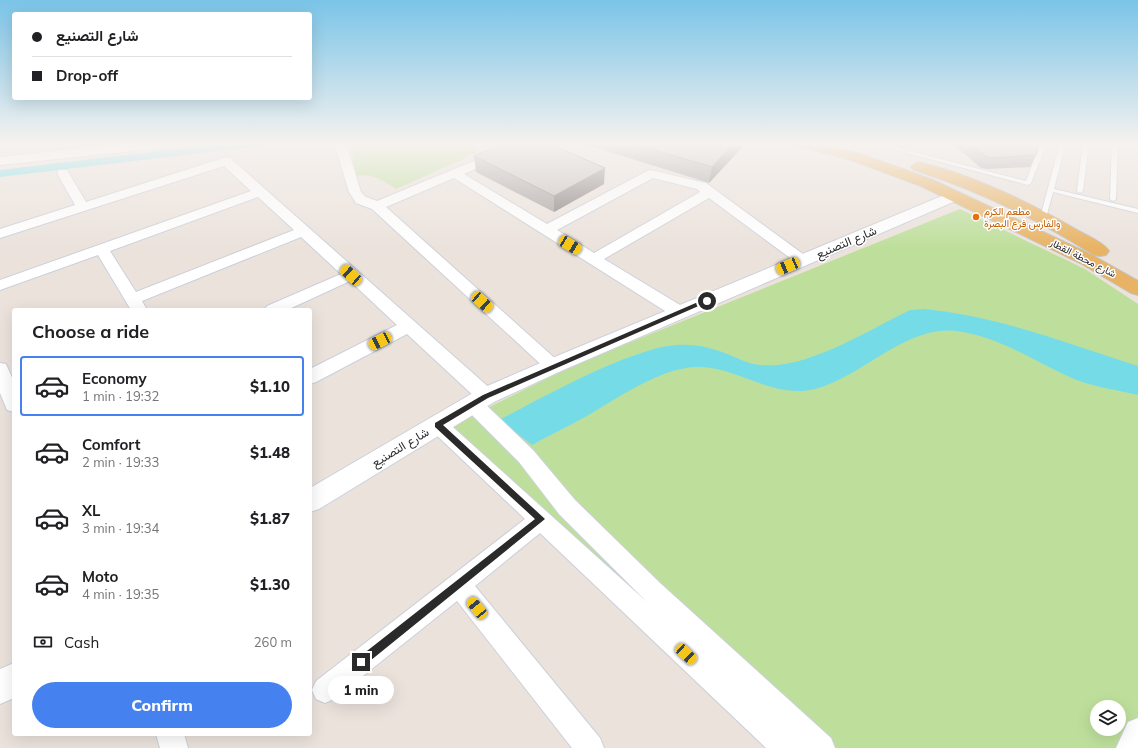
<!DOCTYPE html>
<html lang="en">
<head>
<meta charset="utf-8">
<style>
	:root { --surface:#fff; --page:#f2f2f2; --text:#202124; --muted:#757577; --line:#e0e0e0; --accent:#4581ef }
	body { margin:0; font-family:Mulish,Vazirmatn,sans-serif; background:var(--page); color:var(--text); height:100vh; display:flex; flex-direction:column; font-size:15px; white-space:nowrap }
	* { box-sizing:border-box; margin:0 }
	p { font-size:13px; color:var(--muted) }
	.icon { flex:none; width:22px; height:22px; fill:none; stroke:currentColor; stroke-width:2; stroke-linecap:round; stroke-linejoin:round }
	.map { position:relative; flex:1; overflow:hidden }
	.side { position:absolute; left:12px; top:308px; width:300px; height:428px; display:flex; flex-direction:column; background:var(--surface); border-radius:4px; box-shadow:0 4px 16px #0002 }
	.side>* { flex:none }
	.top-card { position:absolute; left:12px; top:12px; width:300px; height:88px; border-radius:4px; box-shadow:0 4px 16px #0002; display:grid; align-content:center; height:88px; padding:0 20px; background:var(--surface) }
	.controls { position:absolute; left:1090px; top:700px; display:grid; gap:8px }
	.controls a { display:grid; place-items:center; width:36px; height:36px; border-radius:50%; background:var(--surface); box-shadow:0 4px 16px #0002; font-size:20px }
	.end { position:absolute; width:18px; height:18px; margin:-9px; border:5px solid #2a2a2a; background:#fff; box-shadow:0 0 0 2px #fff }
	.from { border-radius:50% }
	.bubble { position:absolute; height:28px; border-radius:14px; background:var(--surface); box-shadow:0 4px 16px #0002; font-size:13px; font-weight:800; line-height:28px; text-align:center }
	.car { position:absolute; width:12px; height:24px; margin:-12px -6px; border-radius:5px; box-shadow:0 0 3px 1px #0007; background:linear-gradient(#f5c518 24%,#345 0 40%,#f5c518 0 76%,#345 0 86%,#f5c518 0) }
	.top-card b { display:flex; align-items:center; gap:14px; height:38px; font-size:15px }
	.top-card b+b { border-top:1px solid var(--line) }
	.top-card i { width:10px; height:10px; background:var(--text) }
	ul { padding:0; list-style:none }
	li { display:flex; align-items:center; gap:12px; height:60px; margin:0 8px 6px; padding:0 12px; border:2px solid transparent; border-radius:4px }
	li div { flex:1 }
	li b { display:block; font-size:15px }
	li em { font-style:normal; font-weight:800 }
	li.current { border-color:var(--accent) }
	li>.icon { width:36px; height:36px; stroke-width:1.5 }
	h2 { padding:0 20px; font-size:18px; line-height:48px }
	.pay { display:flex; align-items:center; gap:10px; height:44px; padding:0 20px; font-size:15px }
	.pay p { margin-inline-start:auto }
	.action { display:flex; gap:8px; margin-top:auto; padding:8px 20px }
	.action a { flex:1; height:46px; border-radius:24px; background:var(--accent); color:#fff; font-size:16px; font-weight:800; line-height:46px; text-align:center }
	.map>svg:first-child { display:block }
	.green { fill:#bedf9c; fill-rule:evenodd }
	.water { fill:#75dce7 }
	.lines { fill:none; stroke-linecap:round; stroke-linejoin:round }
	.lane-casing { stroke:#cbd0db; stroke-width:2 }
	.street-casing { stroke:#cbd0db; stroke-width:2 }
	.secondary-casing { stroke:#cbd0db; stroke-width:2 }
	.primary-casing { stroke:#c3c3c3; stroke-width:2 }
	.lane { fill:#fff; fill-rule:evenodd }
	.street { fill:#fff; fill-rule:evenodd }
	.secondary { fill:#fff; fill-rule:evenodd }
	.primary { fill:#e8b364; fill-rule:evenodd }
	.wall { fill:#aaa4a2 }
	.shaded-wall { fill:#8b8684 }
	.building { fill:#c6bfbc; stroke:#8b8684 }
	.route { fill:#2a2a2a }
	.food-dot { fill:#e8710a; stroke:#fff; stroke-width:1.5 }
	.labels { text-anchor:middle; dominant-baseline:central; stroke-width:3; stroke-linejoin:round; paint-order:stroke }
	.far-food-label { font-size:10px; fill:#c56008; stroke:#fff; text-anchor:start }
	.far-street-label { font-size:10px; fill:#2a2a2a; stroke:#fff }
	.street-label { font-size:12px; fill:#2a2a2a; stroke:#fff }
</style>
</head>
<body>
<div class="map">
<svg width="1138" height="748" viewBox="0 0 1138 748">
	<rect width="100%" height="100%" fill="#ebe2dc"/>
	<g class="green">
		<path d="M351,143H469L479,152L396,189C382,180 372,173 355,176Z"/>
		<path d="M960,209L1085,269L1138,304V748H804L449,427L574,365ZM1097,707H1119V729H1097Z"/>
	</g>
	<g class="water">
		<polygon points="227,143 286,143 0,177 0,170"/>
		<path d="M923,309C995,315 1070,344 1138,366V395C1117,390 1094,387 1074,379C1035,362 999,336 956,331C906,325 862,377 815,389C773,399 742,369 701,367C664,365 616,399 585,417C567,427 550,435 532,445L499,420C541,398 581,376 624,359C639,354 653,348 668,346C689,343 707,346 727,354C738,358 748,364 761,365C806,370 869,330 910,310Z"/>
	</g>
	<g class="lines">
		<g class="lane-casing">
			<g id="lane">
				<polygon points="869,143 878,143 1026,181 1041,143 1047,143 1031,183 1028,185"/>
				<polygon points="1060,143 1066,143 1054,189 1138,209 1138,213 1053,192 1046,218 1045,219 1041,219 1040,218"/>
				<polygon points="1083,143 1089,143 1083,191 1080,193 1077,191"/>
				<polygon points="1112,143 1118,143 1116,199 1113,201 1110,199"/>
			</g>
		</g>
		<g class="street-casing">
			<g id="street">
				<path d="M334,143H346L361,192L366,197L377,201L517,143H533L531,145L464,174L547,224L647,171L651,170L701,182L706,183L807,257L809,260L807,263L802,264L797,263L709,198L604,259L685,308L687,312L685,316L679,317L673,316L454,178L386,207L559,362L562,366L559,370L553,372L547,370L372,209L356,203L349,192ZM653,178L697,189L700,192L594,253L557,230Z"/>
				<path d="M226,157L230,158L493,391L495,396L493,401L486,403L483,402L533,450L575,500L660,583L831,738L835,748H766L540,533L475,586L600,738L604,748H572L457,601L334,699L325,703L316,699L312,690L316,681L525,519L431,430L428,425L431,420L438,417L445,420L647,602L559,514L519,462L466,409L464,404L466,399L473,397L476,398L407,334L316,382L310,384V369L397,325L350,281L287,310H265L267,306L341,274L301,237L142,301L147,310H131L98,255L0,290V280L251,191L224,166L0,238V229L75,205L57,173L59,170H67L86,202ZM258,197L294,230L136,292L110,251Z"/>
				<polygon points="0,363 6,364 14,382 14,412 7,410 0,393"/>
				<polygon points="1138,718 1138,748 1116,748 1128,722"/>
				<polygon points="156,734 184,734 188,748 160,748"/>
			</g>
		</g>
		<g class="secondary-casing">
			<g id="secondary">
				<polygon points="131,143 177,143 175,146 170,147 0,165 0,157"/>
				<polygon points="954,191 960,193 962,196 960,199 561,371 494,402 319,509 310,512 310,488 478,390 545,361"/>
				<polygon points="14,663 14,698 0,704 0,669"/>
			</g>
		</g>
		<g class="primary-casing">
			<g id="primary">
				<polygon points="796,143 819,143 861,154 933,180 1092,255 1138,281 1138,295 1131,293 1080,263 921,186 851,160 798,146"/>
				<path d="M919,162C975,176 1029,202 1079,231C1088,236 1103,242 1109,251L1106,255L1100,256L1094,255C1037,219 978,190 914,170L911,167L914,164Z"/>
			</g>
		</g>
		<use href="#lane" class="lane"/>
		<use href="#street" class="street"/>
		<use href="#secondary" class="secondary"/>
		<use href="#primary" class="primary"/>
	</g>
	<g class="wall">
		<polygon points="581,143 746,143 709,183"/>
		<polygon points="952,143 1039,143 1036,155 1030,167 987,169 981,168"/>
		<polygon points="474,156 604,184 554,212 476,172"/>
	</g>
	<g class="shaded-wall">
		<polygon points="734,143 746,143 709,183 712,167"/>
		<polygon points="605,168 604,184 554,212 554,196"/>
	</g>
	<g class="building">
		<polygon points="504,143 548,143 605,168 554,196 474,156"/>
		<polygon points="631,143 734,143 712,167"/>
		<polygon points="970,143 1039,143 1036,155 992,158 987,157"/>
	</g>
	<linearGradient id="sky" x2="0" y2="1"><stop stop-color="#7ac4e8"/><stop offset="0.58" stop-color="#f6f2ef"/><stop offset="1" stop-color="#f6f2ef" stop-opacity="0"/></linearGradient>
	<rect width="1138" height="248" fill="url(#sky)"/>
	<polygon class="route" points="705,299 710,301 488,398 443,425 545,519 365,665 361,666 358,665 357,662 358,658 535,519 435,427 435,423 483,395"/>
	<circle class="food-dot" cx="976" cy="217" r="4"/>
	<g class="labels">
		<g class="far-food-label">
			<text x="984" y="211">مطعم الكرم<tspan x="984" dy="12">والفارس فرع البصرة</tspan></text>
		</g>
		<g class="far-street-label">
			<text transform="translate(1083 258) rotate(27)">شارع محطة القطار</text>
		</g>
		<g class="street-label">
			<text transform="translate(846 242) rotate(-23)">شارع التصنيع</text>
			<text transform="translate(400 447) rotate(-31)">شارع التصنيع</text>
		</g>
	</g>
</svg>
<div class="controls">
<a><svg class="icon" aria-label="layers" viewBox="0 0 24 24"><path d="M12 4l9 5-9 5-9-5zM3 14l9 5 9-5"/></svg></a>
</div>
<i class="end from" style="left:707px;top:301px"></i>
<i class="end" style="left:361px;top:662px"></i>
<div class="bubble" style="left:328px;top:676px;width:66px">1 min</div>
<i class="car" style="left:570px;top:245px;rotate:121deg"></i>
<i class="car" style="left:788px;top:266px;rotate:247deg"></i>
<i class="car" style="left:351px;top:275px;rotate:312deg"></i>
<i class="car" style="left:482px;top:302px;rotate:132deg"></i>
<i class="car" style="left:380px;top:341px;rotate:243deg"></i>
<i class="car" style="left:477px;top:608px;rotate:321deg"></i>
<i class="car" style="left:686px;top:654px;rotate:133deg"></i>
<div class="top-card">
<b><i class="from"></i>شارع التصنيع</b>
<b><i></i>Drop-off</b>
</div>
<section class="side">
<h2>Choose a ride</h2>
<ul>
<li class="current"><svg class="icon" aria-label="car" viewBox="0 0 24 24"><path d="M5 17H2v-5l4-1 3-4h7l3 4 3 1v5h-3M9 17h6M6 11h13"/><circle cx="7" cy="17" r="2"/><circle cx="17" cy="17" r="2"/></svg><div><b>Economy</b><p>1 min · 19:32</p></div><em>$1.10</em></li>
<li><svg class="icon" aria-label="car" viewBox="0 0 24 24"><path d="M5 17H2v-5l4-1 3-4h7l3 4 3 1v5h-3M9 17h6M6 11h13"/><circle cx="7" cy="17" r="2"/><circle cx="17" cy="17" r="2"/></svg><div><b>Comfort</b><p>2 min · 19:33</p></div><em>$1.48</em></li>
<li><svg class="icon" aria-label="car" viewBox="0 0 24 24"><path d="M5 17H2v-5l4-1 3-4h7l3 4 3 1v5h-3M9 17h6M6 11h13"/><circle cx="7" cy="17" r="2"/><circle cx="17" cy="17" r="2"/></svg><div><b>XL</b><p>3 min · 19:34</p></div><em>$1.87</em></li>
<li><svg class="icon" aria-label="car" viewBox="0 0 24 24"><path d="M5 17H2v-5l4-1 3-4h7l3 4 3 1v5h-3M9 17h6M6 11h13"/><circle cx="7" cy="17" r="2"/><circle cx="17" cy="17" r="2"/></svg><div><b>Moto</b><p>4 min · 19:35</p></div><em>$1.30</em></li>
</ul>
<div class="pay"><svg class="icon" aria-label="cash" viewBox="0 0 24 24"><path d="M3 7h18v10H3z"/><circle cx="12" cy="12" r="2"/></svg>Cash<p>260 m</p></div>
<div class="action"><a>Confirm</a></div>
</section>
</div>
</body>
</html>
